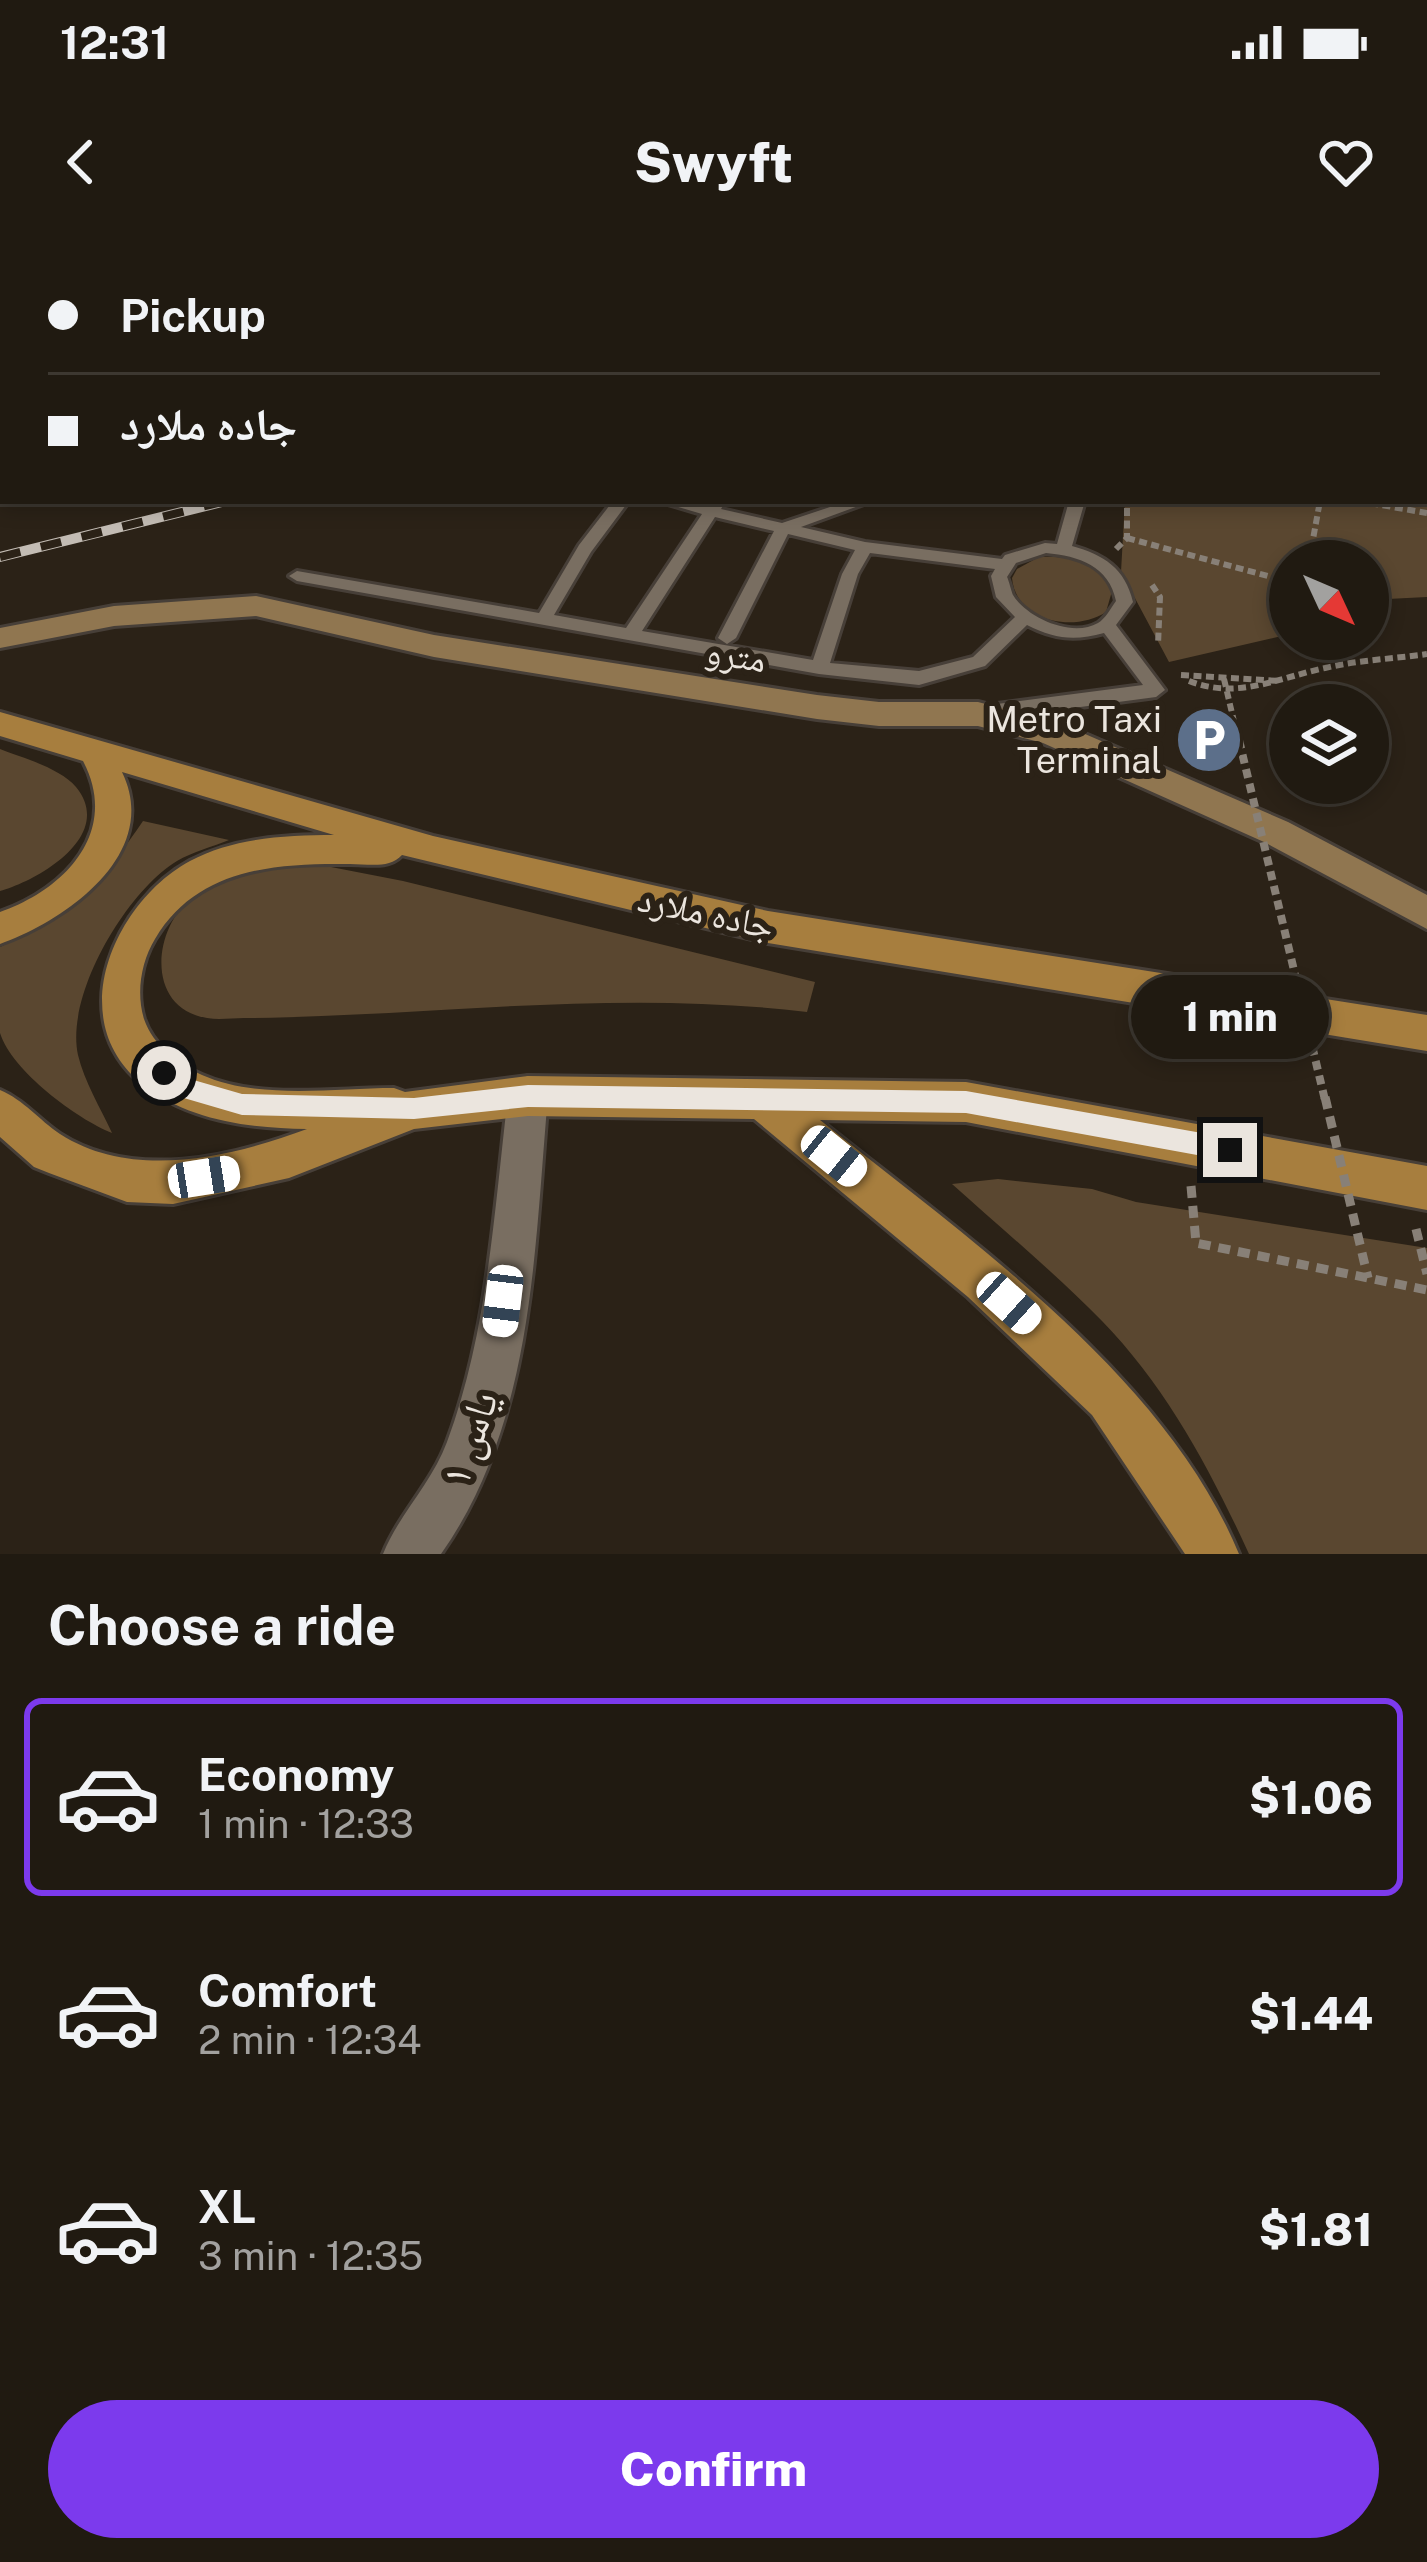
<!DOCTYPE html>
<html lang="en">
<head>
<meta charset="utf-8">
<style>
	:root { --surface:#201a11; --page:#28231a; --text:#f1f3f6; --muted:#a2a19f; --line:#3d3831; --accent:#7c3aed }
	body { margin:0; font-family:"Public Sans","Noto Naskh Arabic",sans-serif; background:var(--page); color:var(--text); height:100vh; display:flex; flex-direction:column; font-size:45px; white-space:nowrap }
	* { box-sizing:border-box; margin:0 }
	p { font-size:39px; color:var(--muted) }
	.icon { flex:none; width:66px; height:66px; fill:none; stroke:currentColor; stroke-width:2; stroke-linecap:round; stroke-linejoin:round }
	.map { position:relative; height:1314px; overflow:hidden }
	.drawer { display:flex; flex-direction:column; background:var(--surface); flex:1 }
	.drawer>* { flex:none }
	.guide { position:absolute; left:0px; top:0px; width:1428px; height:264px; box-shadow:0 6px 18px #0003,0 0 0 3px var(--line); display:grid; align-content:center; height:264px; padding:0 48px; background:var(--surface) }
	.needle { width:78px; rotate:134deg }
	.buttons { position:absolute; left:1269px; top:300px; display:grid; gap:24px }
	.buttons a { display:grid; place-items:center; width:120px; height:120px; border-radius:50%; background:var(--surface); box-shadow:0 6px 18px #0003,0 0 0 3px var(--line); font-size:60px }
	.end { position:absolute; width:54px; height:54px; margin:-27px; border:15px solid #ebe5de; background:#111; box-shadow:0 0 0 6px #111 }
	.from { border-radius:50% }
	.bubble { position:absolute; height:84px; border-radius:42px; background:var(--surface); box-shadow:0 6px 18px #0003,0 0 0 3px var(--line); font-size:39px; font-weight:800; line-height:84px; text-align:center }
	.car { position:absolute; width:36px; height:72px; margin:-36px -18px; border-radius:15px; box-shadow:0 0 9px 3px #0007; background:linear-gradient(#fff 24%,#345 0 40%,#fff 0 76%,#345 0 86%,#fff 0) }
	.guide b { display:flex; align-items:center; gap:42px; height:114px; font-size:45px }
	.guide b+b { border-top:3px solid var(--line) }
	.guide i { width:30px; height:30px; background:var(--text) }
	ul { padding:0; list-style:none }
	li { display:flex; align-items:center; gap:36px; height:198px; margin:0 24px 18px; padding:0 24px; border:6px solid transparent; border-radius:18px }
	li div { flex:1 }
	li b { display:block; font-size:45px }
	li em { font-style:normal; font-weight:800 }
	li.selected { border-color:var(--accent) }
	li>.icon { width:108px; height:108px; stroke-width:1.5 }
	h2 { padding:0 48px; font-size:54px; line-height:144px }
	.cta { display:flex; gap:24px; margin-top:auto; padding:24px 48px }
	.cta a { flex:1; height:138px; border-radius:72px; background:var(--accent); color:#fff; font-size:48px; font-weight:800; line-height:138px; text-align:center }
	.status { display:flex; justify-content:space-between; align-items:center; height:84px; padding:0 60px; background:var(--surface); direction:ltr }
	.status svg { height:33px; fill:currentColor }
	header { display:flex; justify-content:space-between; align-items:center; height:156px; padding:0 48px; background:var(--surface); font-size:54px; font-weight:800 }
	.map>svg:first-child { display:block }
	.green { fill:#5a4730 }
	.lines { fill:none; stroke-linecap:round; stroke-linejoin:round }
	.lane-casing { stroke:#473f38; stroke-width:6 }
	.street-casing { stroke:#473f38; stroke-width:6 }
	.secondary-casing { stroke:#473f38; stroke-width:6 }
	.primary-casing { stroke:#473f38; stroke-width:6 }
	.path-far1 { stroke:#888077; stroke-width:6; stroke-dasharray:8 4.5; stroke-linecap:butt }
	.path { stroke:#888077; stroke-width:9; stroke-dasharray:12 8; stroke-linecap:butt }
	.lane { fill:#796e61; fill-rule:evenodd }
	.street { fill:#796e61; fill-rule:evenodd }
	.secondary { fill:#907650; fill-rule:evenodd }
	.primary { fill:#a77e3e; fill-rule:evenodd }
	.rail-casing { stroke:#c3bcb4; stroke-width:10 }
	.rail { stroke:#2b2217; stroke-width:8; stroke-dasharray:21; stroke-linecap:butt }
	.path-bridge-far2 { stroke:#888077; stroke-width:6; stroke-dasharray:8 4.5; stroke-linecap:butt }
	.path-bridge-far1 { stroke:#888077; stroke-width:8; stroke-dasharray:9 6; stroke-linecap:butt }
	.path-bridge { stroke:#888077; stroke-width:9; stroke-dasharray:12 8; stroke-linecap:butt }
	.shaded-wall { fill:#3b3026 }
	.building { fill:#62574e; stroke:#786d64; stroke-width:3 }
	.route { fill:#ebe5de }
	.labels { text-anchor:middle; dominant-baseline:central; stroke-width:12; stroke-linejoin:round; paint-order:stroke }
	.street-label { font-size:36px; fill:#ebe5de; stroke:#2b2217 }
	.poi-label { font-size:36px; fill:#ebe5de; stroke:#2b2217; text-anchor:end }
	.near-street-label { font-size:42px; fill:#ebe5de; stroke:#2b2217 }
</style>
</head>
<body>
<div class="status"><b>12:31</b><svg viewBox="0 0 49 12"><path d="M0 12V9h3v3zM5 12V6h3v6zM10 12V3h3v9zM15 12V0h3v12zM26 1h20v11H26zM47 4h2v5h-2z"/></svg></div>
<header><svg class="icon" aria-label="back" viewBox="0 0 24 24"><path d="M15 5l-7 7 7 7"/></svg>Swyft<svg class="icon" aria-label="heart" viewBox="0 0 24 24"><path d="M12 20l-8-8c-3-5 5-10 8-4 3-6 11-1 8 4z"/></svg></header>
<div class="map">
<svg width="1427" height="1314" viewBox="0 0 1427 1314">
	<rect width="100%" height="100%" fill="#2b2217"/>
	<g class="green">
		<polygon points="1427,174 1427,357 1368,360 1368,321 1290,321 1290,391 1286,395 1169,422 1121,332 1125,261 1425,261"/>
		<path d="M1039,317C1069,315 1099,322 1112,351L1106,372C1074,393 1016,382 1012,338L1017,329Z"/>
		<path d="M0,509C23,518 60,528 76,547C116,596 37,641 0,651Z"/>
		<path d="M143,581L229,600C212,607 192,612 177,621C126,652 65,755 78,815C84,841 101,869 112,893C77,879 12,831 0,793C0,774 0,729 0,707C62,679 106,637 143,581Z"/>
		<path d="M285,626L331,627L403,641L815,742L807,772C667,755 529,765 389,773C341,775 292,778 244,778C232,778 219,780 207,778C146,768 152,691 191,658C217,636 252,631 285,626Z"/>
		<path d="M998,939L1092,949L1136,962L1427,1008V1314H1249C1211,1231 1167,1148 1102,1081C1055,1033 1002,989 952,944Z"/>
	</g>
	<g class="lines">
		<g class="lane-casing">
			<path id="lane" d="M613,261H629L591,312L554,375L626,388L702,274L658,261H687L707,266L710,261H726L721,269L782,283L848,261H872L801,287L865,302L1002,319L1005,315L1045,303L1057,304L1069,261H1085L1072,306C1104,315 1125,328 1133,362L1116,385L1165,450L1156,457L982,480L973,473L982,466L1143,445L1104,393C1075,401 1054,399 1027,385L985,426L919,445L819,434L297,341L289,336L297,331L539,373L579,305ZM715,277L774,291L718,398L727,404L736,398L788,294L855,310L842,334L813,420L642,391ZM870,313L995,329L991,336L996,357L1015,377L973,417L919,431L830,423L858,334ZM1046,313C1079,316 1109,326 1116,361C1111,368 1105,379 1098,383C1072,398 1027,378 1013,355C1012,353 1008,338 1007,337L1016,323Z"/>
		</g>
		<g class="street-casing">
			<g id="street">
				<polygon points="487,0 509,0 511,3 489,3"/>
				<polygon points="577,0 605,0 575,3"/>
				<rect x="0" y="194" width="3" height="15"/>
				<path d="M528,836L542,842L548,856C534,1011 534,1182 441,1314H383C399,1274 432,1243 447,1202C488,1092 494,971 508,856L514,842Z"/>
			</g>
		</g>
		<g class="secondary-casing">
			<polygon id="secondary" points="256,356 434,395 817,455 879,462 978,462 1062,484 1288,582 1427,655 1427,689 1264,602 1043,503 978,486 879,486 817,479 434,417 256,376 114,386 0,408 0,388 114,366"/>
		</g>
		<g class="primary-casing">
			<path id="primary" d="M0,472L433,596L768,671L1427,775V811L768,703L402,615C389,629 369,624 350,624C276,623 197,628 155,699C141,722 136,753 144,779C153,805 177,824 202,835C258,860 334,848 394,848L405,852L528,836L966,842L1427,926V970L966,882L820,880C967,998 1165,1135 1239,1314H1185L1092,1175L968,1057L754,879L528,876L414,889L289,938L173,964L127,962L49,933L34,927L0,897V850C24,860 39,880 60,894C133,941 232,917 307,889C249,888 188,881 141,843C62,778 116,661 190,621C233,598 286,595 334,595L122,532C162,614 65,681 0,704V672C66,649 120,591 83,521L0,496Z"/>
		</g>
		<g class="path-far1">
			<polyline points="1358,261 1427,273"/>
			<polyline points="1127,298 1290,342"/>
			<polyline points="1116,309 1127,298 1127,261"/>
			<polyline points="1309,321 1320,261"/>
			<polyline points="1152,345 1160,357 1158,405"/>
			<polyline points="1181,435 1280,441"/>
			<path d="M1189,441C1238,460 1277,438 1325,428C1358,420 1393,419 1427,414"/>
		</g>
		<g class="path">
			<polyline points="1191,946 1196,1003 1427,1050"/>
			<polyline points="1416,989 1427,1034"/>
		</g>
		<use href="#lane" class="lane"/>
		<use href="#street" class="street"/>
		<use href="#secondary" class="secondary"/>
		<use href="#primary" class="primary"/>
		<g class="rail-casing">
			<polyline id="rail" points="0,317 226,261"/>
		</g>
		<use href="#rail" class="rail"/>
		<polyline class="path-bridge-far2" points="1224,439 1239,503"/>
		<polyline class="path-bridge-far1" points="1239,500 1325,860"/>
		<polyline class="path-bridge" points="1325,857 1368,1038"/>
	</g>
	<polygon class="shaded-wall" points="1330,0 1365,0 1354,3 1318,3"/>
	<polygon class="building" points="1101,0 1330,0 1318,3 1090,3"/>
	<polygon class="route" points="164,823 190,839 242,854 414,858 528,845 966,851 1230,898 1242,910 1230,921 966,873 528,867 414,879 242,875 177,856 153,833"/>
	<defs>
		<g id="parking-disc" transform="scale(3.45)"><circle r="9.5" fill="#5c6f8a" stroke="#2b2217"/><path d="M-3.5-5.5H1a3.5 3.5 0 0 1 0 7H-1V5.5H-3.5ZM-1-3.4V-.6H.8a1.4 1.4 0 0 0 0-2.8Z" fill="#fff"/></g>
	</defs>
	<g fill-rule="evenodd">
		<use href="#parking-disc" x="1209" y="500"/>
	</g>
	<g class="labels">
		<g class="street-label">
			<text transform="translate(736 415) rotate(9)">مترو</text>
			<text transform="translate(706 672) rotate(12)">جاده ملارد</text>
		</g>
		<g class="poi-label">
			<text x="1162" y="479">Metro Taxi<tspan x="1162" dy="41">Terminal</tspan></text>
		</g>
		<g class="near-street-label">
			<text transform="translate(468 1198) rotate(-71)">یاس ۱</text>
		</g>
	</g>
</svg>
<div class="buttons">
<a><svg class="needle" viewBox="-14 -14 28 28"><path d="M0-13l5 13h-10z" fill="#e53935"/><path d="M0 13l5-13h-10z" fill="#a2a19f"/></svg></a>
<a><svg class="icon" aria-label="layers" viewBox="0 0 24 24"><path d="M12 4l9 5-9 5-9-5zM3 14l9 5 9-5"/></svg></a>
</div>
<i class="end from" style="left:164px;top:833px"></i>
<i class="end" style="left:1230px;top:910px"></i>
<div class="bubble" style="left:1131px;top:735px;width:198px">1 min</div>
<i class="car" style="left:834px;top:916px;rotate:129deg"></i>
<i class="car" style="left:204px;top:937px;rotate:81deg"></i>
<i class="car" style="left:503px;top:1061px;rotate:187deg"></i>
<i class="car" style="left:1009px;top:1063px;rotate:132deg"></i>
<div class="guide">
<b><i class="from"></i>Pickup</b>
<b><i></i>جاده ملارد</b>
</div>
</div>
<section class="drawer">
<h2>Choose a ride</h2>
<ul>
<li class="selected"><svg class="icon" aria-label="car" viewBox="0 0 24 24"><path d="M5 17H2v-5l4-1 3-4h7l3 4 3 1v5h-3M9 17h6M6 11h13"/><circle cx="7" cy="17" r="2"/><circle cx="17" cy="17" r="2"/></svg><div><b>Economy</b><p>1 min · 12:33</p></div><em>$1.06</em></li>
<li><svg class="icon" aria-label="car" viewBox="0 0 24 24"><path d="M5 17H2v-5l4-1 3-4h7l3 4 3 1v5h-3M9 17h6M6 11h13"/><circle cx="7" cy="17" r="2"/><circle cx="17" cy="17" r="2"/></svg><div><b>Comfort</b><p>2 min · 12:34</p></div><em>$1.44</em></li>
<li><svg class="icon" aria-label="car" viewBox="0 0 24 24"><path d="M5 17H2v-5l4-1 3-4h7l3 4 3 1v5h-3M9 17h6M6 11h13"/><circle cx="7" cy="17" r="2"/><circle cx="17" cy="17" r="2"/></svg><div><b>XL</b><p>3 min · 12:35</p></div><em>$1.81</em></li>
</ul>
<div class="cta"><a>Confirm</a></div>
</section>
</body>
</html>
